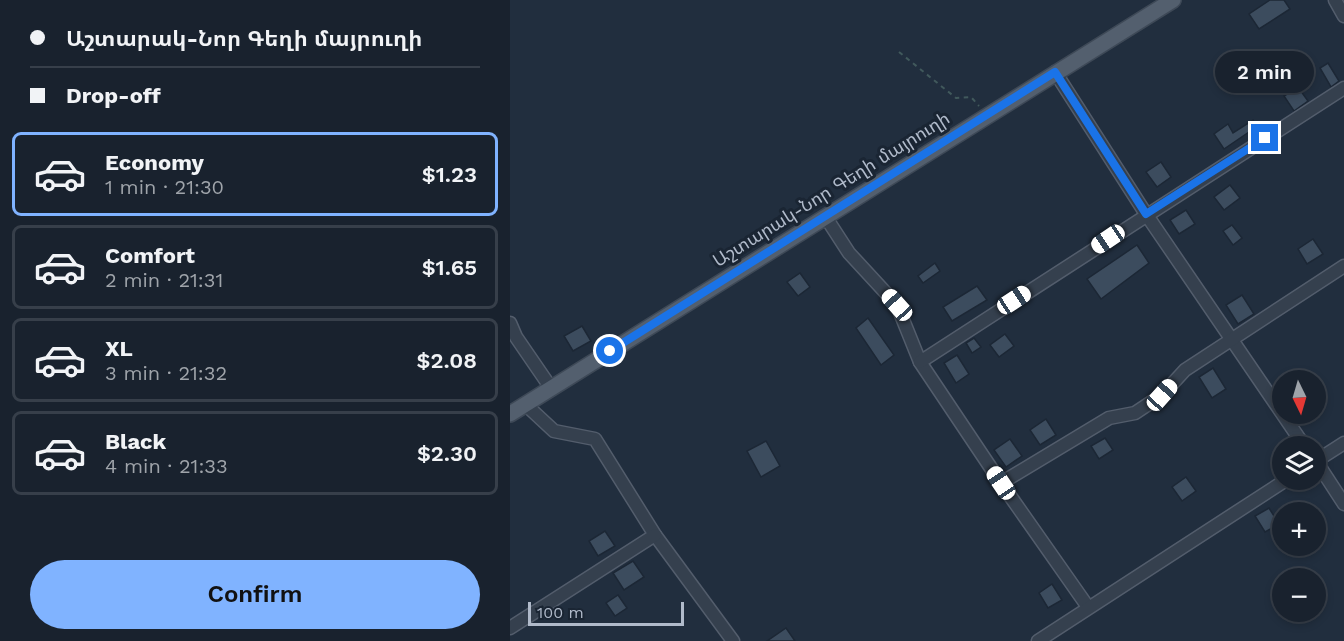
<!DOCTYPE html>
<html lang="en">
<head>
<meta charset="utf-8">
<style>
	:root { --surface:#19222e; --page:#222a36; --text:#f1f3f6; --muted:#9fa4aa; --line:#373f4a; --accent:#80b3ff }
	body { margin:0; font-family:"Work Sans","Noto Sans Armenian",sans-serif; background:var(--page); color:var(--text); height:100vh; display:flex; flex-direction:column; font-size:22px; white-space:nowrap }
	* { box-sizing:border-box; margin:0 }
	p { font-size:20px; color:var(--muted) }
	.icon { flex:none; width:33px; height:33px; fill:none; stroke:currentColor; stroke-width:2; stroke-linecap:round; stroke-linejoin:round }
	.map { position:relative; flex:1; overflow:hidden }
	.panel { display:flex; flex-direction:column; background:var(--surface); width:510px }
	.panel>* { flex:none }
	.top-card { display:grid; align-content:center; height:132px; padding:0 30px; background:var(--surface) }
	.needle { width:39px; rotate:175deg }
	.fabs { position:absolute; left:762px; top:370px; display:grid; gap:12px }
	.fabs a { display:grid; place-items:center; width:54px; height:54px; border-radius:50%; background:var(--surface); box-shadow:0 3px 9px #0003,0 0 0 2px var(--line); font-size:30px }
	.scale { position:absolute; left:18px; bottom:15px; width:156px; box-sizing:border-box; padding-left:6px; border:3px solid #b0baca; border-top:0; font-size:16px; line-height:21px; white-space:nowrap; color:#b0baca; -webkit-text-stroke:4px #1a2533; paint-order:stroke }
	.end { position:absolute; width:27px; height:27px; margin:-14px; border:8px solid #1a73e8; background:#fff; box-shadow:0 0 0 3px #fff }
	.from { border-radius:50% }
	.bubble { position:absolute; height:42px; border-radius:21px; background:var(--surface); box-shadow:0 3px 9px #0003,0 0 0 2px var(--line); font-size:20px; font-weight:600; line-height:42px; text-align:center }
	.car { position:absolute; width:18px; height:36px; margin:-18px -9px; border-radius:8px; box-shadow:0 0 4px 2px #0007; background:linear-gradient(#fff 24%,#345 0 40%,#fff 0 76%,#345 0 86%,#fff 0) }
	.top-card b { display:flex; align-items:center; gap:21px; height:57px; font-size:22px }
	.top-card b+b { border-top:2px solid var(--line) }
	.top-card i { width:15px; height:15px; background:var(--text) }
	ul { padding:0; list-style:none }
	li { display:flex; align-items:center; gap:18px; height:84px; margin:0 12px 9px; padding:0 18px; border:3px solid var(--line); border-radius:9px }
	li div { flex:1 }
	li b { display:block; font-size:22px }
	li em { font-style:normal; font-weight:600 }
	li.on { border-color:var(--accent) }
	li>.icon { width:54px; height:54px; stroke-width:1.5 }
	.action { display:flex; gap:12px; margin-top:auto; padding:12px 30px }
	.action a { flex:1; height:69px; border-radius:36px; background:var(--accent); color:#111; font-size:24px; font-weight:600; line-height:69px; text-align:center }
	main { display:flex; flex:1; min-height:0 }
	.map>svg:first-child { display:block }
	.building { fill:#3c4c5e; stroke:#1c2735; stroke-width:1.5 }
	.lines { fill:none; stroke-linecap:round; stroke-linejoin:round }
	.minor-casing { stroke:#535d6c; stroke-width:15 }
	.major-casing { stroke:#3e4957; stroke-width:18 }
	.path { stroke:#41595c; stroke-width:2; stroke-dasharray:4.5 4.5; stroke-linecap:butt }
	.minor { stroke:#35404e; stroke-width:12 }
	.major { stroke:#535f6e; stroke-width:15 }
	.route { stroke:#1a73e8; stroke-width:8 }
	.labels { text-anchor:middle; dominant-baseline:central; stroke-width:6; stroke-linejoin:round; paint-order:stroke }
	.street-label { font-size:18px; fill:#b0baca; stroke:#1a2533 }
</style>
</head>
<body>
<main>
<section class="panel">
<div class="top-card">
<b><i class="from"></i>Աշտարակ-Նոր Գեղի մայրուղի</b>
<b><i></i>Drop-off</b>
</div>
<ul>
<li class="on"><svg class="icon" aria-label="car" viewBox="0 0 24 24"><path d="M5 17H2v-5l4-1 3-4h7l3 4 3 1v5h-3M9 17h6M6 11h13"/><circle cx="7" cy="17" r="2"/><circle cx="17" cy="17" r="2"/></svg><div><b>Economy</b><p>1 min · 21:30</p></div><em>$1.23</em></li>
<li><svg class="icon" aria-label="car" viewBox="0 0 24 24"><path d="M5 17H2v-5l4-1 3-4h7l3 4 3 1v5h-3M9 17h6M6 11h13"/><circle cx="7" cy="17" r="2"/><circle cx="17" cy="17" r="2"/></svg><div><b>Comfort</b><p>2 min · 21:31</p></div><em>$1.65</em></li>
<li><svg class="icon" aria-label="car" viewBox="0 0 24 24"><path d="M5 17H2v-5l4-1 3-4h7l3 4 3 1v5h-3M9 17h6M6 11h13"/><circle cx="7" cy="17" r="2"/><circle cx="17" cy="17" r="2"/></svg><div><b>XL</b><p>3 min · 21:32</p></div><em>$2.08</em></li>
<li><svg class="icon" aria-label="car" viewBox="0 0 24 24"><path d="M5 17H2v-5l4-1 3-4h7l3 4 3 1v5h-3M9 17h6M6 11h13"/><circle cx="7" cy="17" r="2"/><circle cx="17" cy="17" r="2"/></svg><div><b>Black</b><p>4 min · 21:33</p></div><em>$2.30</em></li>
</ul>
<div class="action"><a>Confirm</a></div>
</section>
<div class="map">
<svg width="834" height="641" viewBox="0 0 834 641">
	<rect width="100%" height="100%" fill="#212e3e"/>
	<g class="building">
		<polygon points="760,0 774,0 780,9 749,29 739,14"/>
		<polygon points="818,63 829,81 821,87 810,68"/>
		<polygon points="788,87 798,101 784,111 774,96"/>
		<polygon points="743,120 750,132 742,138 739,132 714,149 704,134 718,124 723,133"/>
		<polygon points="651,162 661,177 647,187 636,172"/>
		<polygon points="720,185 730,198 714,210 704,197"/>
		<polygon points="676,210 685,224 669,234 660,220"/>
		<polygon points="722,225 732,238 723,245 713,231"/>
		<polygon points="803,239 813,254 797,264 788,249"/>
		<polygon points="627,245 639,263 591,299 577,279"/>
		<polygon points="425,263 430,271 413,283 408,276"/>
		<polygon points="290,273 300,287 288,296 277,282"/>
		<polygon points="467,286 477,300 442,321 433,307"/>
		<polygon points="732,295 744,314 728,324 716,305"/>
		<polygon points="358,318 384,355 371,365 346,328"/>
		<polygon points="72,326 81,341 63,351 54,336"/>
		<polygon points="495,334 504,346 489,357 480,345"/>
		<polygon points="464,338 471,347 462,353 456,343"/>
		<polygon points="447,355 459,374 446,383 434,363"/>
		<polygon points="703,368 716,389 702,398 689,377"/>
		<polygon points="536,419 546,435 530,445 520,430"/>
		<polygon points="595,438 603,450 589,459 581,446"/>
		<polygon points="500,439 512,456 496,467 484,450"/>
		<polygon points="256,441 270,466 251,477 237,451"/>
		<polygon points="676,477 686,491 672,501 662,487"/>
		<polygon points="759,508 769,524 755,532 745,516"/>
		<polygon points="95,531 105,546 88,556 79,541"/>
		<polygon points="123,561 134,577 114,590 103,573"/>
		<polygon points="542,584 552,600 538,608 529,593"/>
		<polygon points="108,595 117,608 105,616 96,603"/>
		<polygon points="276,628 285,641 257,641"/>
	</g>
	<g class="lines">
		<g class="minor-casing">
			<g id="minor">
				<polyline points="825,0 834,16"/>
				<polyline points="545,72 636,214 795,447"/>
				<polyline points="315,216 339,253 387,305 410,362 491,483 578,607"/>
				<polyline points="0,323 6,337 41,388"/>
				<polyline points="410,362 834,88"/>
				<polyline points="15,404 44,431 85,439 145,535 223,641"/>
				<polyline points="806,461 834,504"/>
				<polyline points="806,461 834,443"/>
				<polyline points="491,483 599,418 625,413 652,395 675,370 834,266"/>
				<polyline points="0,628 145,535"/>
				<polyline points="528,641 776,480"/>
			</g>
		</g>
		<g class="major-casing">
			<polyline id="major" points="0,414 663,0"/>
		</g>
		<polyline class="path" points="389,52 446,98 461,97 469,106"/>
		<use href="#minor" class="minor"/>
		<use href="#major" class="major"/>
	</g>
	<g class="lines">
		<polyline class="route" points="100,351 545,72 636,214 755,138"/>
	</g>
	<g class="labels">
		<g class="street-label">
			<text transform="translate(321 189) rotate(-32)">Աշտարակ-Նոր Գեղի մայրուղի</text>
		</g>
	</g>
</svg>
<div class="fabs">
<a><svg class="needle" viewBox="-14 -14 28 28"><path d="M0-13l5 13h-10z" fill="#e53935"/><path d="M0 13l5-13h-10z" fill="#9fa4aa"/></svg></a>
<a><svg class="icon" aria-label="layers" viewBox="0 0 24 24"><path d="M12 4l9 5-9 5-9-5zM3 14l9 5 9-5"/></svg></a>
<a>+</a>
<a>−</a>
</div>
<div class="scale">100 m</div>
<i class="end from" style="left:100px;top:351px"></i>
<i class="end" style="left:755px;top:138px"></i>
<div class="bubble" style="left:705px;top:51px;width:99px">2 min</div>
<i class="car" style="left:598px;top:239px;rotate:236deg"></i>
<i class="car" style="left:504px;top:300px;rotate:57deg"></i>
<i class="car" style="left:387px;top:305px;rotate:318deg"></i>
<i class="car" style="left:652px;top:395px;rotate:42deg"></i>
<i class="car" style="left:491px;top:483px;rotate:326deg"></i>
</div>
</main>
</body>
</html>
